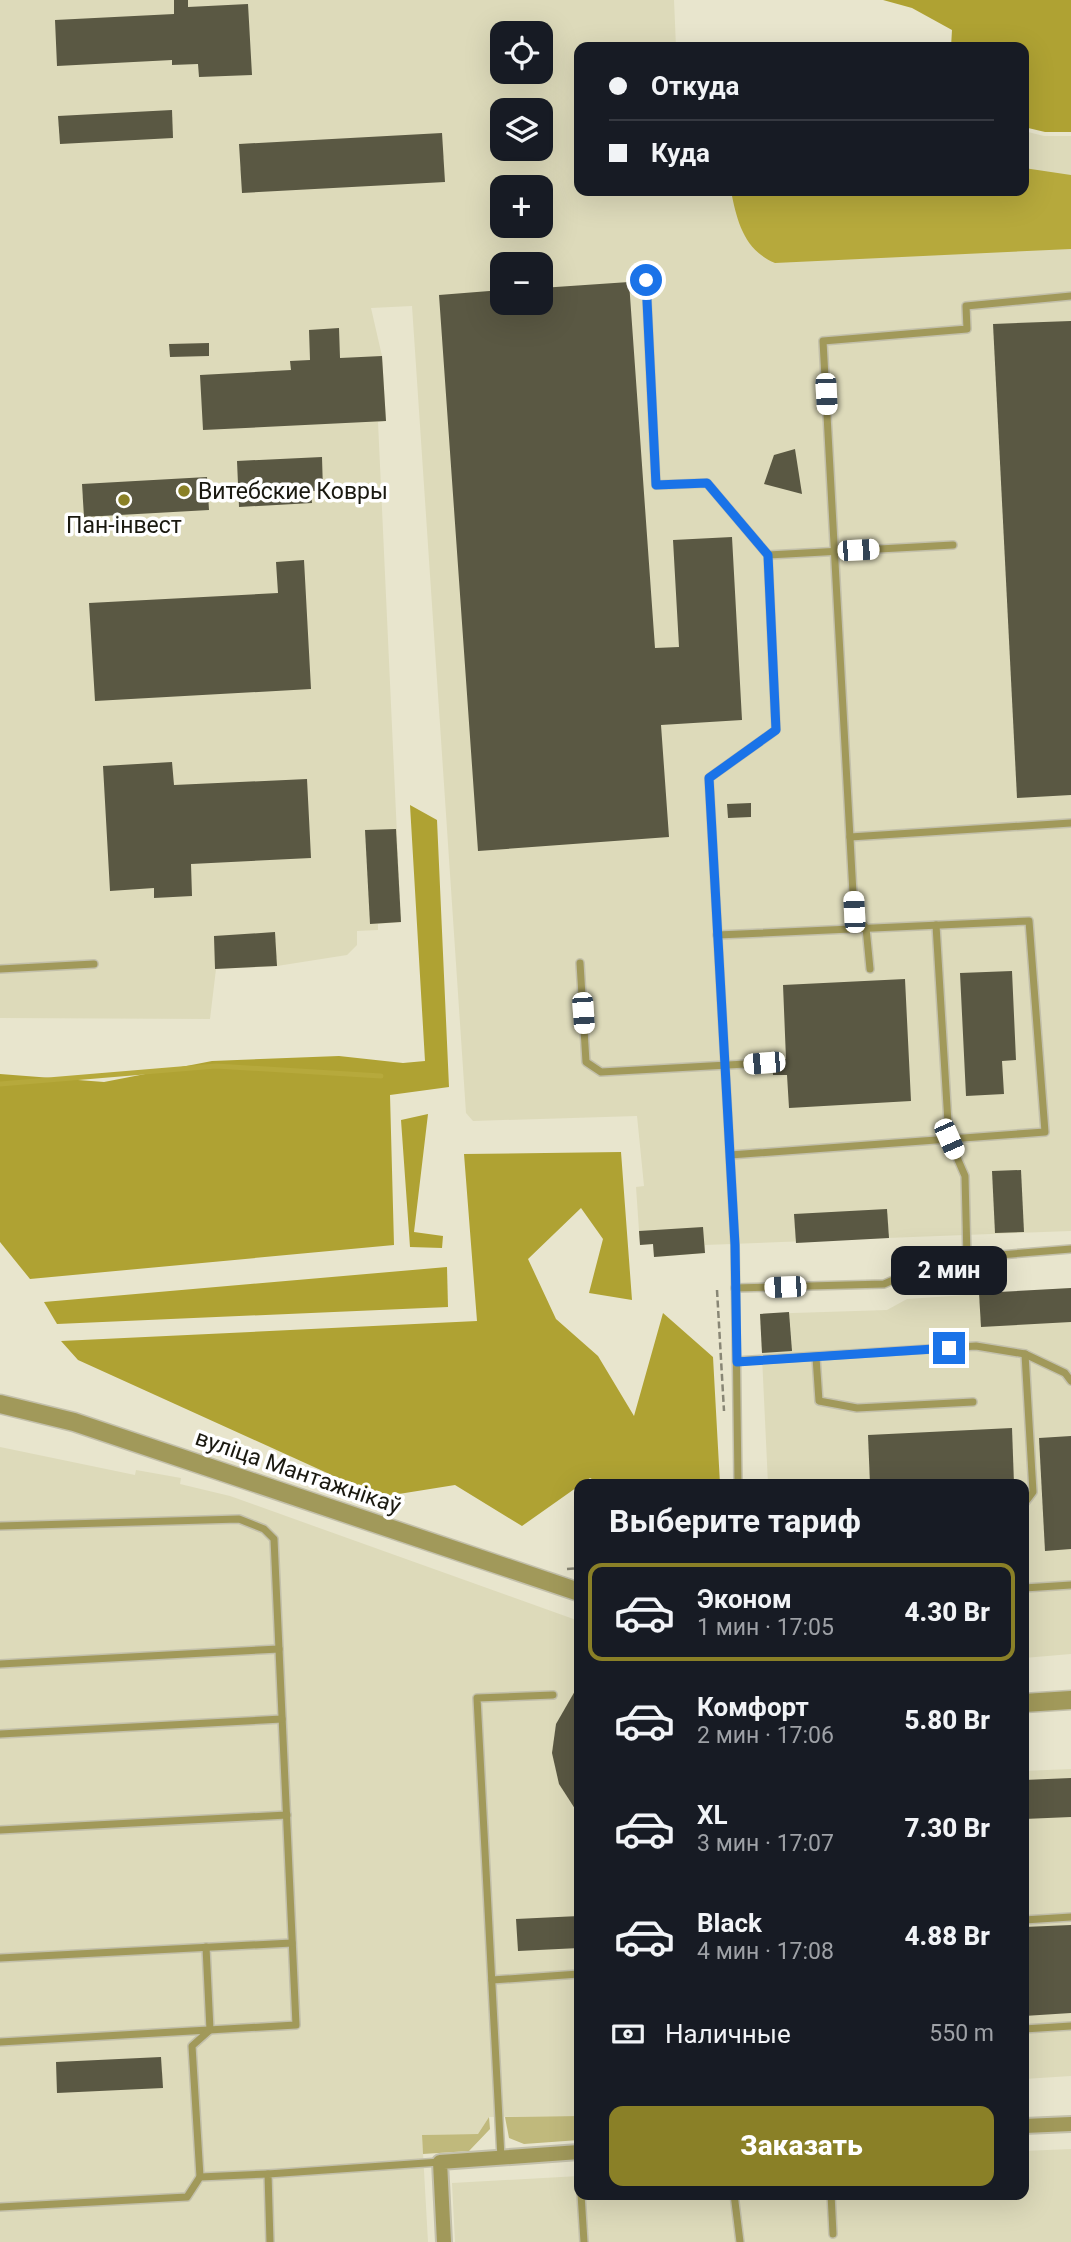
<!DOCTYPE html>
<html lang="ru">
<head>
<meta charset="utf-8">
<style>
	:root { --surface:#171b24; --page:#20242c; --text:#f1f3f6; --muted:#9ea1a6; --line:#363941; --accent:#8a8027 }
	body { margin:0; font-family:Roboto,sans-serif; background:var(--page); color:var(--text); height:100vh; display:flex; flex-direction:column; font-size:26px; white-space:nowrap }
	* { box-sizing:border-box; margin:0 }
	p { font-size:23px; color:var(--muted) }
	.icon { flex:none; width:38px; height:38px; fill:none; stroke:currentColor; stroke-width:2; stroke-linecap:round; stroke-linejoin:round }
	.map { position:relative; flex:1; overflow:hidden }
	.panel { position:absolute; left:574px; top:1479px; width:455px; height:721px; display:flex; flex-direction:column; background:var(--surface); border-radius:14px; box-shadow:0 7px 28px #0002 }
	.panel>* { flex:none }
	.guide { position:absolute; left:574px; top:42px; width:455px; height:154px; border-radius:14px; box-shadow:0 7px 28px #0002; display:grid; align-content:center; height:154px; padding:0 35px; background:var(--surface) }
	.controls { position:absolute; left:490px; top:21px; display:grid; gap:14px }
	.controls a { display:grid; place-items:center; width:63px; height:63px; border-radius:14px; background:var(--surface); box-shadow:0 7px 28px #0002; font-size:35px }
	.end { position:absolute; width:32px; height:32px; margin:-16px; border:9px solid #1a73e8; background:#fff; box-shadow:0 0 0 4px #fff }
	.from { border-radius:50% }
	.bubble { position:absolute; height:49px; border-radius:14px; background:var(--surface); box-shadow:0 7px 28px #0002; font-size:23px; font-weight:800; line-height:49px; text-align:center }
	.car { position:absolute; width:21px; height:42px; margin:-21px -10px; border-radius:9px; box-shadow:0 0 5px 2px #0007; background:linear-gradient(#fff 24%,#345 0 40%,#fff 0 76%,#345 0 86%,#fff 0) }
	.guide b { display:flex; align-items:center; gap:24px; height:66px; font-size:26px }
	.guide b+b { border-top:2px solid var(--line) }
	.guide i { width:18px; height:18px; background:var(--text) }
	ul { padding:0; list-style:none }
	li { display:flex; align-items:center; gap:21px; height:98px; margin:0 14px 10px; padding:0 21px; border:4px solid transparent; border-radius:14px }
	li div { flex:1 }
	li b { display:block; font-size:26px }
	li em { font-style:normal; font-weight:800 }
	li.on { border-color:var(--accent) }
	li>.icon { width:63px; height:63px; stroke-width:1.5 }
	h2 { padding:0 35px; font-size:32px; line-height:84px }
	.pay { display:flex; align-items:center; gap:18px; height:77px; padding:0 35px; font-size:26px }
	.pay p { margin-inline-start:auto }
	.button { display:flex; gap:14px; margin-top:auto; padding:14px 35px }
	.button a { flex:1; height:80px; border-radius:14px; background:var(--accent); color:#fff; font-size:28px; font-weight:800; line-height:80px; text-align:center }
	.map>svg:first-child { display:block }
	.built { fill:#dddaba; fill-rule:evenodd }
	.green { fill:#c0b97c }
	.forest { fill:#afa233 }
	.water { fill:#b6a93c }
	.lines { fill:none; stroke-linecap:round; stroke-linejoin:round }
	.stream { stroke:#b6a93c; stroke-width:5 }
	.building { fill:#5a5843 }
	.service-casing { stroke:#c3c0ab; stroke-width:10 }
	.minor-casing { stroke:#c3c0ab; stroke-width:18 }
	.tertiary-casing { stroke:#c3c0ab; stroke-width:21 }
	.path { stroke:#888675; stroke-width:2.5; stroke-dasharray:7 3.5; stroke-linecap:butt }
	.service { stroke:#a1995a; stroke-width:7 }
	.minor { stroke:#a1995a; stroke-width:14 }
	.tertiary { stroke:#a1995a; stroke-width:18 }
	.route { stroke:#1a73e8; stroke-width:9 }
	.poi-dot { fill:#8a8027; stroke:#fff; stroke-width:2.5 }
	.labels { text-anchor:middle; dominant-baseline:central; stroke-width:7; stroke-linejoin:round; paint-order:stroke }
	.poi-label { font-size:23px; fill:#1a1910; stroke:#fff; text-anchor:start }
	.street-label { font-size:23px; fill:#1a1910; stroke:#fff }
</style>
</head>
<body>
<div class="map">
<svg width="1071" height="2242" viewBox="0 0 1071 2242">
	<rect width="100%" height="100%" fill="#e8e5cd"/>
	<g class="built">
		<path d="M0,0H674L676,47H579V191H1024V131L1044,136H1071V1231L705,1245V1253L654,1257L653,1244L640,1245L636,1187L644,1186L637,1116L473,1121L466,1113L412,306L371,308L382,356L386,421L378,422L401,922L378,924V930L357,931V945L347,955L277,966L216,969L210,1019L0,1018ZM502,33H541V72H502ZM502,110H541V149H502ZM502,187H541V226H502ZM502,264H541V303H502Z"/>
		<polygon points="1071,1288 1071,1654 1024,1658 1024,1484 768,1484 760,1314 887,1310 907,1299"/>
		<polygon points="0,1447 135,1475 136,1470 181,1478 180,1484 230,1496 579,1621 579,2116 489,2117 478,2134 422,2135 428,2242 0,2242"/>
		<polygon points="1071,1769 1071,2076 1024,2079 1024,1771"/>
		<polygon points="1071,2149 1071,2242 455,2242 452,2183 579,2176 579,2194 1024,2194 1024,2151"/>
	</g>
	<g class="green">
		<polygon points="579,2116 579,2140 524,2144 509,2138 505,2117"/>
		<polygon points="489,2117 490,2129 469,2151 423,2154 422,2135 478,2134"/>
	</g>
	<g class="forest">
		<polygon points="883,0 1071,0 1071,132 1045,132 1024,127 1024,47 951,47 952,30 912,8"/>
		<polygon points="410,805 437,820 449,1087 390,1095 394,1245 30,1279 0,1242 0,1074 104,1082 212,1061 339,1056 403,1063 425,1061"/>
		<polygon points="428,1114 414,1232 443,1236 442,1248 410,1247 401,1120"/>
		<polygon points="621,1152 632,1300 589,1293 603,1239 581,1208 528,1259 556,1319 598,1356 634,1416 663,1313 713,1357 720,1484 601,1484 590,1478 522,1526 455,1485 380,1497 78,1360 61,1341 477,1321 464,1154"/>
		<polygon points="447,1267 448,1307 57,1324 44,1302"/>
	</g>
	<path class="water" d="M1024,168L1071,175V249L775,263C744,250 737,221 731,191H1024Z"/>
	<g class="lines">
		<polyline class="stream" points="0,1084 216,1066 381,1076"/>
	</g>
	<g class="building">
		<polygon points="174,0 188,0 188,7 248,4 252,75 199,77 198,64 172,65 172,60 57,66 55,20 174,14"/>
		<polygon points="172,110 173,138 60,144 58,116"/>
		<polygon points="442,133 445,182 242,193 239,144"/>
		<polygon points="629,282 655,648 679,647 673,540 732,537 742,720 661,725 669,837 478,851 439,295 502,290 502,303 541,303 541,288"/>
		<polygon points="1071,321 1071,795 1017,798 993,324"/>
		<polygon points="339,328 340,358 382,356 386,421 203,430 200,375 291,370 290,361 310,360 309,330"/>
		<polygon points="209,343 209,356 170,357 169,344"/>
		<polygon points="795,449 802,494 764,484 774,455"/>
		<polygon points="322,457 323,491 311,491 312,503 239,507 237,461"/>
		<polygon points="207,477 209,510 84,517 82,484"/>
		<polygon points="304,560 311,689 95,701 89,603 278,593 276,562"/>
		<polygon points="172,762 174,785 307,779 311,858 191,864 192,896 154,898 154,888 110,891 103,766"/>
		<polygon points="751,803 751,817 728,818 727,804"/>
		<polygon points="396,829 401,922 370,924 365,830"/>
		<polygon points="275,932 277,966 215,969 214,936"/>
		<polygon points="1012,971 1016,1060 1002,1061 1004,1094 966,1096 960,973"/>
		<polygon points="905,979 911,1101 789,1108 787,1075 773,1075 772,1060 786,1059 783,985"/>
		<polygon points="1021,1170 1024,1232 995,1233 992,1171"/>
		<polygon points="887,1209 889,1238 796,1243 794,1214"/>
		<polygon points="703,1227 705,1253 654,1257 653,1244 640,1245 639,1231"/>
		<polygon points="1071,1288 1071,1322 981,1327 979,1293"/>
		<polygon points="789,1312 792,1351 762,1353 760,1314"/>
		<polygon points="1012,1428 1014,1484 870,1484 868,1435"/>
		<polygon points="1071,1436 1071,1549 1045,1551 1039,1438"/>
		<polygon points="579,1684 579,1815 559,1784 552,1753 556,1724"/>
		<polygon points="1071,1778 1071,1817 1024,1819 1024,1780"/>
		<polygon points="579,1916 579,1948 518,1951 516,1919"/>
		<polygon points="1071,1925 1071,2013 1024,2016 1024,1927"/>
		<polygon points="161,2057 163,2088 57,2093 56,2062"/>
	</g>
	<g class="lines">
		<g class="service-casing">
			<g id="service">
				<polyline points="646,280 656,485 707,483 768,555 776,730 709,778 735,1245 738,1484"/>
				<polyline points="768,555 953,545"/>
				<polyline points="850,837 1071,823"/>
				<polyline points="936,925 949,1139 965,1176 967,1258"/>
				<polyline points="717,935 1029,921 1045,1132 730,1155"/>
				<polyline points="580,963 586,1062 601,1072 764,1063"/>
				<polyline points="0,969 94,964"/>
				<polyline points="870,969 866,928 854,912 823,341 967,329 966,306 1071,296"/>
				<polyline points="735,1288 884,1284 939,1260 1071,1249"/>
				<polyline points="816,1357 819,1401 857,1408 973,1402"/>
				<polyline points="737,1361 976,1346 1025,1354 1065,1373 1071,1381"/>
				<polyline points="1024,1504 1033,1492 1025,1354"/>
				<polyline points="0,1526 239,1519 264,1529 274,1539 296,2025 0,2042"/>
				<polyline points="1024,1588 1071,1585"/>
				<polyline points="0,1664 279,1649"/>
				<polyline points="0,1734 282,1719"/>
				<polyline points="0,1830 287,1815"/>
				<polyline points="1024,1920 1071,1917"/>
				<polyline points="0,1958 292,1943"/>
				<polyline points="492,1980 579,1974"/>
				<polyline points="1024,2029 1071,2026"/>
				<polyline points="501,2158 477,1698 553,1695"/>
				<polyline points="200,2177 192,2046 210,2030 206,1947"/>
				<polyline points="581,2194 584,2242"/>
				<polyline points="734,2194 740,2242"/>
				<polyline points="831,2194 833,2234"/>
				<polyline points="0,2207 187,2197 200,2177 268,2174"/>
				<polyline points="270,2242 268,2174 440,2162"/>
			</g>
		</g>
		<g class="minor-casing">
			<g id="minor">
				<polyline points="1024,2126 1071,2124"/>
				<polyline points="444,2242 440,2162 579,2152"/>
			</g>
		</g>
		<g class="tertiary-casing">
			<g id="tertiary">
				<polyline points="0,1404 74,1422 579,1592"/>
				<polyline points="1024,1703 1071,1700"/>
			</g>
		</g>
		<g class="path">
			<polyline points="717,1290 724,1411"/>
			<polyline points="567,1569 579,1568"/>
		</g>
		<use href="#service" class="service"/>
		<use href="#minor" class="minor"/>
		<use href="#tertiary" class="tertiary"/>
	</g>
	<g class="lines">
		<polyline class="route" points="646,280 656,485 707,483 768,555 776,730 709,778 735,1245 737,1362 949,1348"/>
	</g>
	<g class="poi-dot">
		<circle cx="184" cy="491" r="7"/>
		<circle cx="124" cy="500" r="7"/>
	</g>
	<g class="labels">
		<g class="poi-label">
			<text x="198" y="491">Витебские Ковры</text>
			<text x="124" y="525" text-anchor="middle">Пан-інвест</text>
		</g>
		<g class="street-label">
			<text transform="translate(298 1472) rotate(19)">вуліца Мантажнікаў</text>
		</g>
	</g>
</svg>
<div class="controls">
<a><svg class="icon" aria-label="locate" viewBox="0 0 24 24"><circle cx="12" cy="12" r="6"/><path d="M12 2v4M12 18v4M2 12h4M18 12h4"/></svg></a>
<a><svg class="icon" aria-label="layers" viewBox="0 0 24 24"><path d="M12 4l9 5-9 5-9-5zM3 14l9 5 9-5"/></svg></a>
<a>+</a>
<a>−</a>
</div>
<i class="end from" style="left:646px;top:280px"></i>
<i class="end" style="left:949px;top:1348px"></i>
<div class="bubble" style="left:891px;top:1246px;width:116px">2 мин</div>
<i class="car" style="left:826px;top:394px;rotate:177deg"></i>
<i class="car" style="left:858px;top:550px;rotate:87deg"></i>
<i class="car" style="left:854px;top:912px;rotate:357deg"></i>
<i class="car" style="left:583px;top:1013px;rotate:176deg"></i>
<i class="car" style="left:764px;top:1063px;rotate:265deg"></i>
<i class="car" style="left:949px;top:1139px;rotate:156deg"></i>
<i class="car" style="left:785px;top:1287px;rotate:268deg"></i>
<div class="guide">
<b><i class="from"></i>Откуда</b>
<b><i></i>Куда</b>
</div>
<section class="panel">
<h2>Выберите тариф</h2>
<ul>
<li class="on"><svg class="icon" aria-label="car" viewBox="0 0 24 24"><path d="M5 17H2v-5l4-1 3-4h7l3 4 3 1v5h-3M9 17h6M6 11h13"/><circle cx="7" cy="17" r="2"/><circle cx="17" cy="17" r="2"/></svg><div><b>Эконом</b><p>1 мин · 17:05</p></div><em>4.30 Br</em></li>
<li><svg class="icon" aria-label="car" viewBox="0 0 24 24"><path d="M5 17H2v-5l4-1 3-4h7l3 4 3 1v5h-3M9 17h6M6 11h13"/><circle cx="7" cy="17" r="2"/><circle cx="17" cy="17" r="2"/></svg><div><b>Комфорт</b><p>2 мин · 17:06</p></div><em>5.80 Br</em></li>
<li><svg class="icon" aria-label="car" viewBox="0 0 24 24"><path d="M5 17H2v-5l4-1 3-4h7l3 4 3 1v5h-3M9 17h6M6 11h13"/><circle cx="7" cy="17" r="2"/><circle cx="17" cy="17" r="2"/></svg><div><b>XL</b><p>3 мин · 17:07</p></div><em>7.30 Br</em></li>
<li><svg class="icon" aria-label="car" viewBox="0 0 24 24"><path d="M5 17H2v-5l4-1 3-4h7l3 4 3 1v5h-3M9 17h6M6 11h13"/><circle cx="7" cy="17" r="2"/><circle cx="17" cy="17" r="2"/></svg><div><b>Black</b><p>4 мин · 17:08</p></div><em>4.88 Br</em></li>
</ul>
<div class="pay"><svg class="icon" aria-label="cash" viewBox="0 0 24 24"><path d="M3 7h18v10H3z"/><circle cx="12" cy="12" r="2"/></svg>Наличные<p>550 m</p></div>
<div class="button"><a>Заказать</a></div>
</section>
</div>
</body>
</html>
